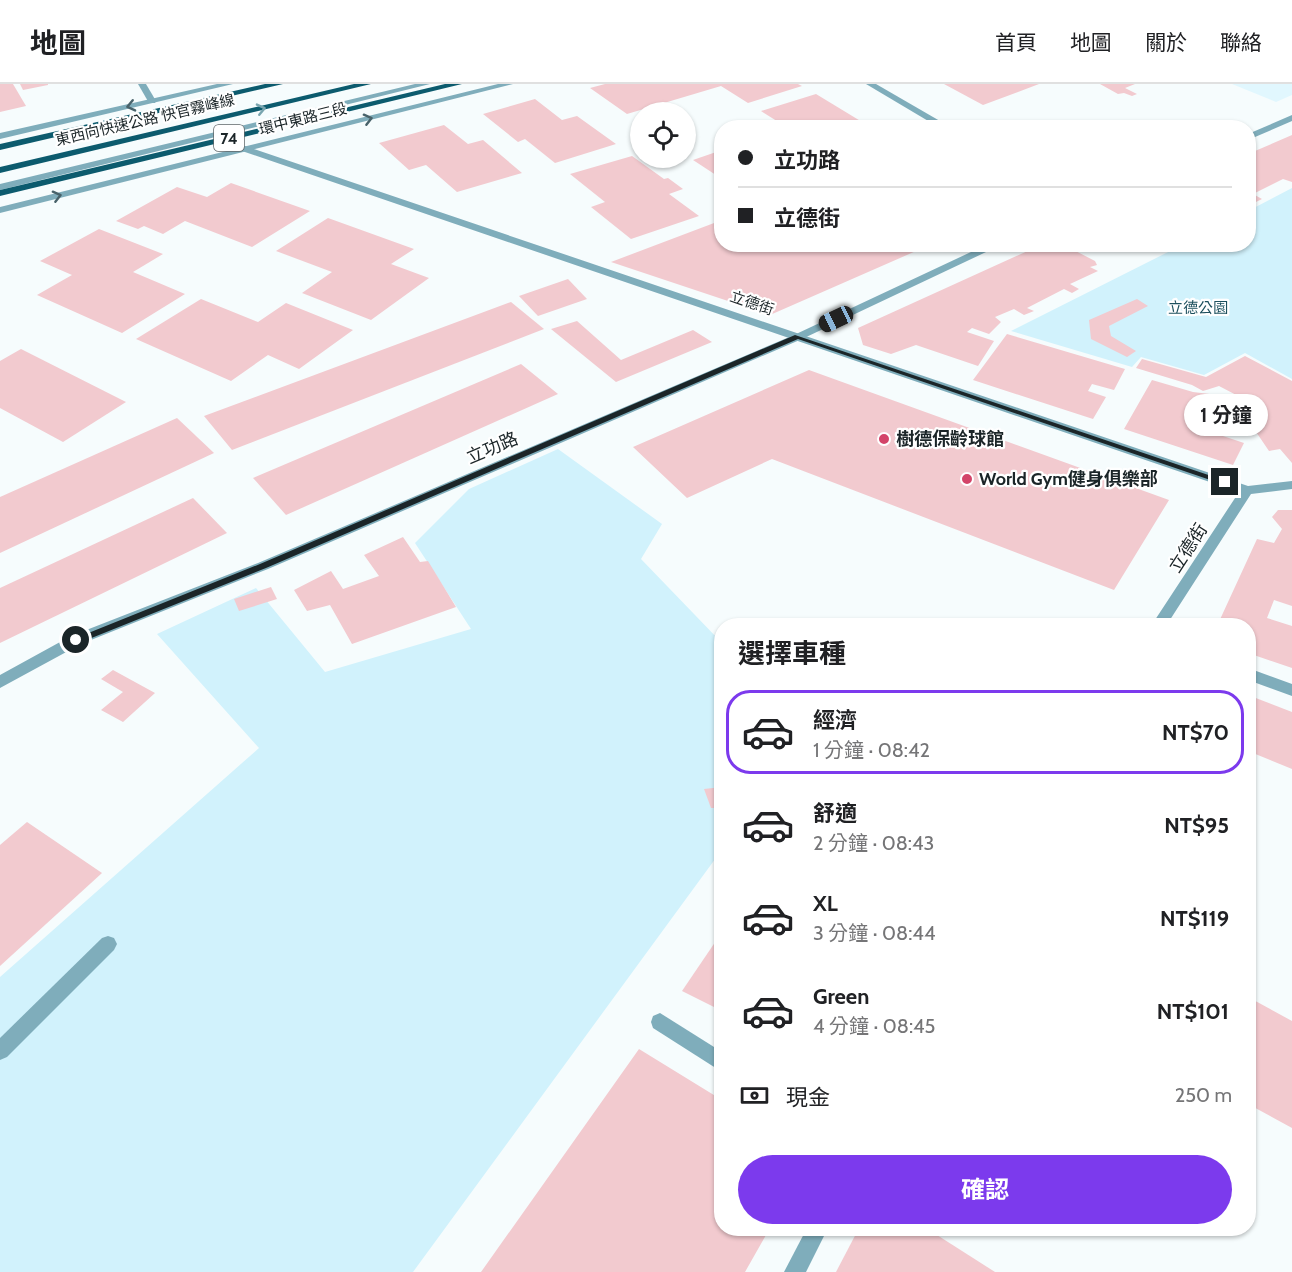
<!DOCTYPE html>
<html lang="zh-TW">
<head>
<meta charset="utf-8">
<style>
	:root { --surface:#fff; --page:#f6f6f6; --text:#202124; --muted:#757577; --line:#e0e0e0; --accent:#7c3aed }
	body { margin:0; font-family:Cabin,"Noto Sans TC",sans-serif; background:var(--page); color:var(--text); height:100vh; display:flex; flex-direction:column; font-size:22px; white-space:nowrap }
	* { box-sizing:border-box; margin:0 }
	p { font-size:20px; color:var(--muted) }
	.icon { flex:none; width:33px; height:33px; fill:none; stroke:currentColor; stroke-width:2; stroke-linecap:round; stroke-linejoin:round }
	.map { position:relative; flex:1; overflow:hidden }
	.sheet { position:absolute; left:714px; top:534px; width:542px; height:618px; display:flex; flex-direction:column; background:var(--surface); border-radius:24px; box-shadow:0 2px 4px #0004 }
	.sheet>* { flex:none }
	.hud { position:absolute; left:714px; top:36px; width:542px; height:132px; border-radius:24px; box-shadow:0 2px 4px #0004; display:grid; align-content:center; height:132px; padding:0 24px; background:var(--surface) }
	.controls { position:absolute; left:630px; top:18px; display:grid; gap:12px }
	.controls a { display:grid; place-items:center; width:66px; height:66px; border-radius:50%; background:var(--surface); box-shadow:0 2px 4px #0004; font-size:30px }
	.end { position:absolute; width:27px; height:27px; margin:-14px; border:8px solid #1b2528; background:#fff; box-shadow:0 0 0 3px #fff }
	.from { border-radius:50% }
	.bubble { position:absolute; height:42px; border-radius:21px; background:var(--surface); box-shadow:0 2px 4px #0004; font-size:20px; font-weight:700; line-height:42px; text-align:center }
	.car { position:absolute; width:18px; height:36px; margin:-18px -9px; border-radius:8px; box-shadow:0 0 4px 2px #0007; background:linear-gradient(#222 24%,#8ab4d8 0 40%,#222 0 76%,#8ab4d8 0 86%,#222 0) }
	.hud b { display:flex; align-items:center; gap:21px; height:57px; font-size:22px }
	.hud b+b { border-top:2px solid var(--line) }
	.hud i { width:15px; height:15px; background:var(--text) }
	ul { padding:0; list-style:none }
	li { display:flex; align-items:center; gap:18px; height:84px; margin:0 12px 9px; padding:0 12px; border:3px solid transparent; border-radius:24px }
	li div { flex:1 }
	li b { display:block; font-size:22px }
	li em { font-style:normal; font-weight:700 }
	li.active { border-color:var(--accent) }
	li>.icon { width:54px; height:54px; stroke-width:1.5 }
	h2 { padding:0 24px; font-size:27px; line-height:72px }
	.pay { display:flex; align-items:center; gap:15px; height:66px; padding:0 24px; font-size:22px }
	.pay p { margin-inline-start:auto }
	.primary-button { display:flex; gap:12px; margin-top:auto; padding:12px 24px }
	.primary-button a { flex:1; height:69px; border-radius:36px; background:var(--accent); color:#fff; font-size:24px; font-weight:700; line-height:69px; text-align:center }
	header { display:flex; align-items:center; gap:36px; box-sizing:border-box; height:84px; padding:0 30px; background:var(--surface); border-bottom:2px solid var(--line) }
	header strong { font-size:28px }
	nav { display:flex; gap:33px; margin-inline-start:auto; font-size:21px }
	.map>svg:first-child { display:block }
	.built { fill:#e1f7fe }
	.green { fill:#d1f2fc }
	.building { fill:#f2cacf }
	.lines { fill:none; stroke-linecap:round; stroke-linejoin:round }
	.service { fill:#7fadbb; fill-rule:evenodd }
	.minor { fill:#7fadbb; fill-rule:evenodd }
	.trunk { fill:#0c5b6e; fill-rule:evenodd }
	.oneway { stroke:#48626a }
	.oneway2 { stroke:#79a5af }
	.route { fill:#1b2528 }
	.poi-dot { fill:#d34469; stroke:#fff; stroke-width:2 }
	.labels { text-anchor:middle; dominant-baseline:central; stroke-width:4.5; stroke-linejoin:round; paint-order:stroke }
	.far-street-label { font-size:15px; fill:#1b2528; stroke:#fff }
	.far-park-label { font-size:15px; fill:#1d505e; stroke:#fff }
	.shield { fill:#fff; stroke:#5f6668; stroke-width:1.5 }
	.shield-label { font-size:16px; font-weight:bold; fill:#1b2528 }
	.poi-label { font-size:18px; font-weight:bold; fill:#1b2528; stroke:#fff; text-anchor:start }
	.street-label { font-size:18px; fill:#1b2528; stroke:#fff }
</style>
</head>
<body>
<header>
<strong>地圖</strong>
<nav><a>首頁</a><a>地圖</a><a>關於</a><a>聯絡</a></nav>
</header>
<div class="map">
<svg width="1292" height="1188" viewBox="0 0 1292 1188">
	<rect width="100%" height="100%" fill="#f6fcfd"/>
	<polygon class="built" points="1232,0 1292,0 1292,11 1276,18"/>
	<g class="green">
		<polygon points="1292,104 1292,295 1245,269 1204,291 1141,273 1132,283 1011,247 1182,161 1248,160 1248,127"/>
		<polygon points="558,365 662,440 641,475 721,558 721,767 413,1188 0,1188 0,893 259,664 157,550 256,504 325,588 471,545 415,459 469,405"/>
	</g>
	<g class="building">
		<polygon points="0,0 13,0 26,22 0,28"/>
		<polygon points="20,0 48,0 48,1 23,6"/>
		<polygon points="605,0 798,0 802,2 748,19 721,2 627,30 590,4"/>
		<polygon points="944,0 1039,0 983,21"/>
		<polygon points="1100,0 1135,0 1125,4 1137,10 1132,12 1124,9 1118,10"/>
		<polygon points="816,10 872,44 788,44 761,27"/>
		<polygon points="535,15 562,36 577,32 616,60 555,79 525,55 518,58 483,30"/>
		<polygon points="444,41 468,60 483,56 522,89 457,108 426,81 409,86 379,59"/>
		<polygon points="1292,51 1292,98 1283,95 1253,110 1262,115 1256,118 1248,118 1248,70"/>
		<polygon points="722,66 722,95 693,76"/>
		<polygon points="632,72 664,95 668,94 683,105 669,110 699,132 631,155 591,123 605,118 570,90"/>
		<polygon points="231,99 310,127 252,163 185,137 163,150 144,142 138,145 116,137 177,103 207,113"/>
		<polygon points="328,134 414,165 391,180 429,194 371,236 302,209 332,188 276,167"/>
		<polygon points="722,136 722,160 932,160 770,231 611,178"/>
		<polygon points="99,145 163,170 133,188 185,210 122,249 37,211 72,191 40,177"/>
		<polygon points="1043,160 1053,164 1062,160 1095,177 1097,181 1090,183 1098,187 1070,200 1079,205 1072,209 1064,205 1027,224 1034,227 1024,231 1014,225 995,233 1001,238 989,250 972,244 967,248 994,257 978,282 916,261 891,270 863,261 858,244"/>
		<polygon points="1106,160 1146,160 1132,167 1128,164 1120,168"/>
		<polygon points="568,195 587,215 538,232 519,212"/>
		<polygon points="201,215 258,238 286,219 353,246 299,285 268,271 231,297 136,255"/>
		<polygon points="1137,215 1148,222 1109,242 1111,252 1136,267 1127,273 1091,255 1089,236"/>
		<polygon points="511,218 544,245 232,366 204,332"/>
		<polygon points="577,237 621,276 693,246 712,258 616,298 551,245"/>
		<polygon points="1007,250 1125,285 1114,306 1092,300 1088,307 1106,313 1093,335 973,296"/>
		<polygon points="21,265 126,318 63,358 0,324 0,277"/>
		<polygon points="1245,272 1292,297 1292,379 1280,365 1269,367 1250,339 1241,339 1233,330 1211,335 1220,351 1244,359 1233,381 1124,345 1152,296 1193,308 1242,314 1219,302 1203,307 1192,301 1136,284 1142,275 1206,293"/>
		<polygon points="521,280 558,310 286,431 253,394"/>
		<polygon points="809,286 1169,416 1114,506 772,375 687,414 633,363"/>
		<polygon points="177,334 214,369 0,469 0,413"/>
		<polygon points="193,414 227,449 0,559 0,504"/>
		<polygon points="1278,426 1292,426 1292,522 1274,516 1267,534 1292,542 1292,584 1248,569 1248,542 1217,542 1257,455 1274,459 1282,445 1272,433"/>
		<polygon points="403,453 420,478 428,477 456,523 352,560 330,521 307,527 294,506 331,487 343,505 379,492 364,471"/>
		<polygon points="271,503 277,515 239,527 234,515"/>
		<polygon points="113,586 155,609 123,638 101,626 123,608 101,595"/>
		<polygon points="1248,611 1292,628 1292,685 1248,667"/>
		<polygon points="722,703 722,724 711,724 704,705"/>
		<polygon points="27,738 102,789 0,882 0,761"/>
		<polygon points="722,848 722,927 682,907"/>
		<polygon points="1248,913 1292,937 1292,1044 1248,1020"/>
		<polygon points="639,965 722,1016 722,1144 770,1144 745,1188 481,1188"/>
		<polygon points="859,1144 926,1144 995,1188 836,1188"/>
	</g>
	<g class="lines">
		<g class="service">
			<polygon points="138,0 146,0 156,17 155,19 149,19"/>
			<polygon points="245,62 1248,402 1292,397 1292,405 1251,410 1166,542 1151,542 1239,408 242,67 242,63"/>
			<polygon points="1248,584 1292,600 1292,612 1248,596"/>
			<polygon points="108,852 114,854 117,860 114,866 7,973 0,976 0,954 102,854"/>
			<polygon points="660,929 722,968 722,988 653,944 651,938 653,932"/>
			<polygon points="807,1144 828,1144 806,1188 784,1188"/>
		</g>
		<g class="minor">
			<polygon points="217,0 233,0 0,55 0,49"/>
			<polygon points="415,0 430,0 0,106 0,100"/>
			<polygon points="498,0 513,0 0,129 0,123"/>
			<polygon points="866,0 876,0 952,44 940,44"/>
			<polygon points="1292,31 1292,37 1248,56 1248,50"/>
			<polygon points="988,160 1003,160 802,255 268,485 81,560 0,604 0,591 71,552 258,479 794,251"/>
		</g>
		<g class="trunk">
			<polygon points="265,0 283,0 0,66 0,60"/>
			<polygon points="354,0 371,0 0,89 0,83"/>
			<polygon points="445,0 462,0 0,112 0,106"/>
		</g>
	</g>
	<defs><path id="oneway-chevron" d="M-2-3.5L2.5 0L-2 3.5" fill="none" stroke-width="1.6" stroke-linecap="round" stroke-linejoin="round" transform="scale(1.5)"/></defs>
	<g class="oneway">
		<use href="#oneway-chevron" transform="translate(131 22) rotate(167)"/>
		<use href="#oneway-chevron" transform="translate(368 35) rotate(-14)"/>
		<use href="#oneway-chevron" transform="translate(57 112) rotate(-14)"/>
	</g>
	<use class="oneway2" href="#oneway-chevron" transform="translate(261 25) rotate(-13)"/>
	<polygon class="route" points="795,251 1229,398 1222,400 798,255 266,484 79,559 76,560 71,556 260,480"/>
	<g class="poi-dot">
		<circle cx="884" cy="355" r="6"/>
		<circle cx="967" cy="395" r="6"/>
	</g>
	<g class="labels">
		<g class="far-street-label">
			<text transform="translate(303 35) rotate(-14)">環中東路三段</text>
			<text transform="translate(145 36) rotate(-13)">東西向快速公路 快官霧峰線</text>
			<text transform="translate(752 219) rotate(19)">立德街</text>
		</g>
		<g class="far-park-label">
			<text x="1198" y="224">立德公園</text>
		</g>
		<rect class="shield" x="214" y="41" width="30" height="26" rx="4.5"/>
		<g class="shield-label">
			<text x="229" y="54">74</text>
		</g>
		<g class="poi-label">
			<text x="896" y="355">樹德保齡球館</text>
			<text x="979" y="395">World Gym健身俱樂部</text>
		</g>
		<g class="street-label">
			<text transform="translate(492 364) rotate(-23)">立功路</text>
			<text transform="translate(1188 464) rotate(-57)">立德街</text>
		</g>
	</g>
</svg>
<div class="controls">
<a><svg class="icon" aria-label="locate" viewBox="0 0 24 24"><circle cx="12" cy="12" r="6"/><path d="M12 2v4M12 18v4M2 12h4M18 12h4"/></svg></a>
</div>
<i class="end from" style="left:76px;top:556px"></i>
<i class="end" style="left:1225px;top:398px"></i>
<div class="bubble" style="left:1184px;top:310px;width:84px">1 分鐘</div>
<i class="car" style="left:836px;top:235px;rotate:245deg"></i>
<div class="hud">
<b><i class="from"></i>立功路</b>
<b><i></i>立德街</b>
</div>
<section class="sheet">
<h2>選擇車種</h2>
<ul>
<li class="active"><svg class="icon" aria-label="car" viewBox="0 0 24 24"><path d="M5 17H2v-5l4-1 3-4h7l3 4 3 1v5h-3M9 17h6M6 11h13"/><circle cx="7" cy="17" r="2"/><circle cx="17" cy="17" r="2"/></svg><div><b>經濟</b><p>1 分鐘 · 08:42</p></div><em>NT$70</em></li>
<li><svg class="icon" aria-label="car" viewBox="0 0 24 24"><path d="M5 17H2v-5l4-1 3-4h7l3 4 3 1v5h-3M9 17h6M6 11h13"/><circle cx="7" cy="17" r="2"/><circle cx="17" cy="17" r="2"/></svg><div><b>舒適</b><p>2 分鐘 · 08:43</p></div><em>NT$95</em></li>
<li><svg class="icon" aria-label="car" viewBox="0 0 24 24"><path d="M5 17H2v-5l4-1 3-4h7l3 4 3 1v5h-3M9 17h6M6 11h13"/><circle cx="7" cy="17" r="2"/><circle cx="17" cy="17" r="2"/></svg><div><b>XL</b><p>3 分鐘 · 08:44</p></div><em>NT$119</em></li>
<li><svg class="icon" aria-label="car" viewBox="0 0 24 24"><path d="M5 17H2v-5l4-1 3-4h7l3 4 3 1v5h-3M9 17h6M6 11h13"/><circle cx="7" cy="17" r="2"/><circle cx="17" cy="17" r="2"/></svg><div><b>Green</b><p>4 分鐘 · 08:45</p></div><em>NT$101</em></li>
</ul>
<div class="pay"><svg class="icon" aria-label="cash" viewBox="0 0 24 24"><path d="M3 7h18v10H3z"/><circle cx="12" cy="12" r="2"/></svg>現金<p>250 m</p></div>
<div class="primary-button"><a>確認</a></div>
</section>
</div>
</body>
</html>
